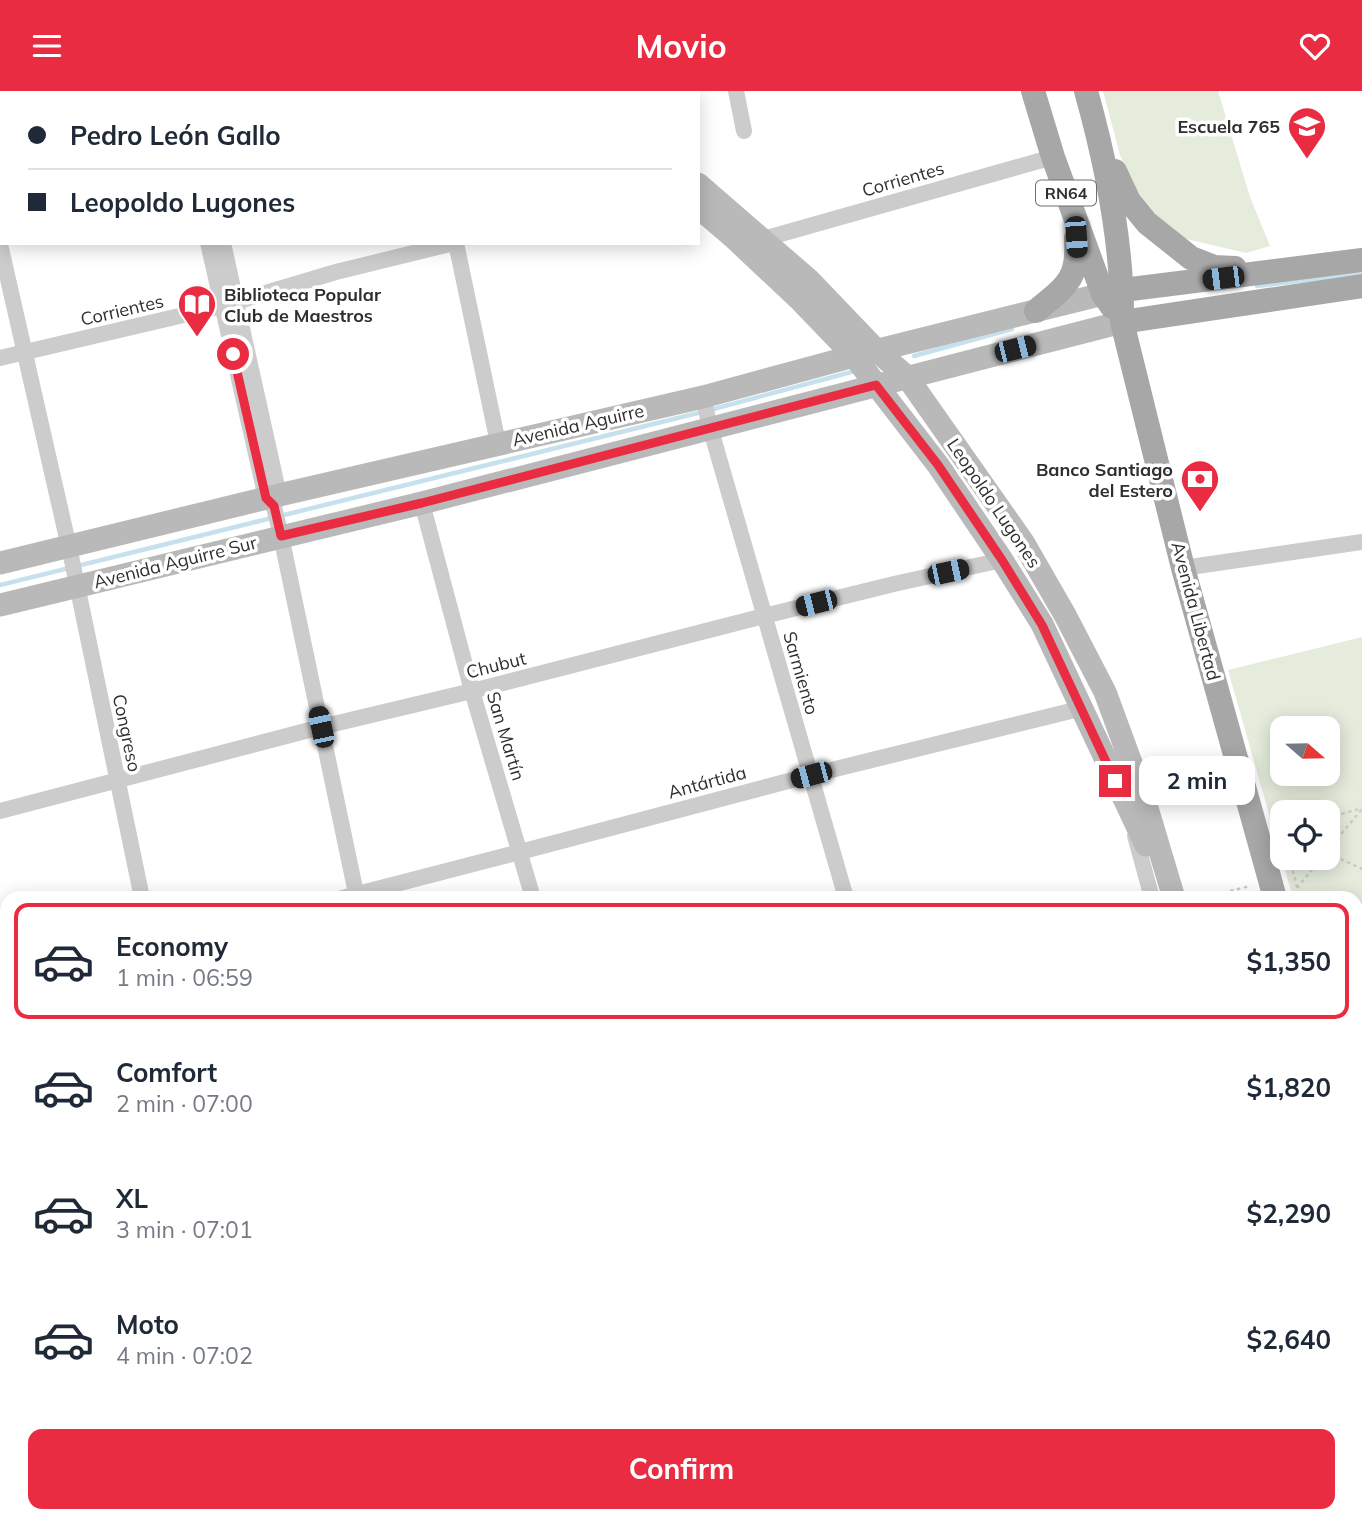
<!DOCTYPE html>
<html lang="en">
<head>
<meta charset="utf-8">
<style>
	:root { --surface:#fff; --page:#f2f2f3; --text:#1f2937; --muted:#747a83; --line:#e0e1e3; --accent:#ea2c43 }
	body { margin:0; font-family:Mulish,sans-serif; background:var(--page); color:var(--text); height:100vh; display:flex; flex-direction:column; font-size:26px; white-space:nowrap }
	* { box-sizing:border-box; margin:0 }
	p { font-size:23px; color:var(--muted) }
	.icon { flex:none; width:38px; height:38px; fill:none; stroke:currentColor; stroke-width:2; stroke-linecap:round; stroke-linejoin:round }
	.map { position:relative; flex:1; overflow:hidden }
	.drawer { position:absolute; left:0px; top:800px; width:1363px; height:632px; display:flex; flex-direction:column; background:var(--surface); border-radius:21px 21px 0 0; box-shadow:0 4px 18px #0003 }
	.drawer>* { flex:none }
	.hud { position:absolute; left:0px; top:0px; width:700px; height:154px; box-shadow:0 4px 18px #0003; display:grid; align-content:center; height:154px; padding:0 28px; background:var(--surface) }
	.needle { width:46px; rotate:110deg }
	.fabs { position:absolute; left:1270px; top:625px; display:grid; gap:14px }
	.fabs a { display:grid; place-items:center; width:70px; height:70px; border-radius:14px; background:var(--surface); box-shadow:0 4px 18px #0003; font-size:35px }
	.end { position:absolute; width:32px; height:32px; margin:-16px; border:9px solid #ea2c43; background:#fff; box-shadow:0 0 0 4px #fff }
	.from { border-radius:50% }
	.bubble { position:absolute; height:49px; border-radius:14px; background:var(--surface); box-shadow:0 4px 18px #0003; font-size:23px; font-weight:700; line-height:49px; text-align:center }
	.car { position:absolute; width:21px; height:42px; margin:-21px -10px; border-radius:9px; box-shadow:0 0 5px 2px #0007; background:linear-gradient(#222 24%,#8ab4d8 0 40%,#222 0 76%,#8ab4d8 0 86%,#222 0) }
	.hud b { display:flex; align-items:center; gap:24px; height:66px; font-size:26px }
	.hud b+b { border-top:2px solid var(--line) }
	.hud i { width:18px; height:18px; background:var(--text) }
	ul { padding:12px 0 0; list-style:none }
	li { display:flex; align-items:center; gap:21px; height:116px; margin:0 14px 10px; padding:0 14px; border:4px solid transparent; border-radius:14px }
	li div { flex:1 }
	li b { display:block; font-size:26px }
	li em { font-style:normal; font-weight:700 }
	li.selected { border-color:var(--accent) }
	li>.icon { width:63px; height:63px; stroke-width:1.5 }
	.primary-button { display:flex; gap:14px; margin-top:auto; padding:14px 28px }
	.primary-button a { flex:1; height:80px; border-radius:14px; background:var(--accent); color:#fff; font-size:28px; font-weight:700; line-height:80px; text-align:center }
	header { display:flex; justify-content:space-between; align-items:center; height:91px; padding:0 28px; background:var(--accent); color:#fff; font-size:32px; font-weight:700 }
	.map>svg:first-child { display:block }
	.green { fill:#e5ecdc; fill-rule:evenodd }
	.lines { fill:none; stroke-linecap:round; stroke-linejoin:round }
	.stream { stroke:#c7e0ed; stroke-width:4.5 }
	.path { stroke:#ccc; stroke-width:2.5; stroke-dasharray:3.5 3.5; stroke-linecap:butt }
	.minor { stroke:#ccc; stroke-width:16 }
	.secondary { stroke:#b9b9b9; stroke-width:23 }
	.primary { stroke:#a7a7a7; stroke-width:24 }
	.route { stroke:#ea2c43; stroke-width:9 }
	.labels { text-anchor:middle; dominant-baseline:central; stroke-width:7; stroke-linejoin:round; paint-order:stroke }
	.shield { fill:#fff; stroke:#6d6d6d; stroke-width:2 }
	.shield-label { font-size:16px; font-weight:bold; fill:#2f2f2f }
	.poi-label { font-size:18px; font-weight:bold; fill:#2f2f2f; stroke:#fff; text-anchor:end }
	.street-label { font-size:18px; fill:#2f2f2f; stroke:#fff }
</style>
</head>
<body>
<header><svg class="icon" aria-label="menu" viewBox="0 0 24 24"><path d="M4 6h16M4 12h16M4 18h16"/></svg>Movio<svg class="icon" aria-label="heart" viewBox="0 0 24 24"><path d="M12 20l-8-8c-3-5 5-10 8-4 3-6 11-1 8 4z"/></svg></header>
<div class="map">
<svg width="1362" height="1431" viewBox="0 0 1362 1431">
	<rect width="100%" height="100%" fill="#fff"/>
	<g class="green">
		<polygon points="1103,0 1218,0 1250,106 1270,155 1246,162 1186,148 1144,116 1120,64"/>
		<path d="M1362,546V959L1356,960V807H1293L1228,579ZM1283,637H1328V682H1283ZM1283,721H1328V766H1283Z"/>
	</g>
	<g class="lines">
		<g class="stream">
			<polyline points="1257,195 1360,183"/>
			<polyline points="914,265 1012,238"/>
			<polyline points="710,319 855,280"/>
			<polyline points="0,494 702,321"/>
		</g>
		<g class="path">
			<polyline points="1328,727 1362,717"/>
			<polyline points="1283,740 1283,744"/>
			<polyline points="1328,759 1362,718"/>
			<polyline points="1328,762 1362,778"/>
			<polyline points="1289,766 1300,807"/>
			<polyline points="1297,797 1322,766"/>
			<polyline points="1203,807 1250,795"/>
			<polyline points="1356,896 1362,899"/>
			<polyline points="1356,928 1362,917"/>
			<polyline points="1356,953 1362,951"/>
		</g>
		<g class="minor">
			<polyline points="175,0 175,2"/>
			<polyline points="189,0 190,2"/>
			<polyline points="736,0 744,40"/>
			<polyline points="408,2 415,0"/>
			<polyline points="0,100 2,99"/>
			<polyline points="763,148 1053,66"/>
			<polyline points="208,152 266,407 274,416 281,445 357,807"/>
			<polyline points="223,152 279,404 275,413"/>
			<polyline points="456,152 498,352"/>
			<polyline points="0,153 71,465 142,807"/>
			<polyline points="0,267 222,215 336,181 454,152"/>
			<polyline points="703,306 710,336 846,807"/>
			<polyline points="422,412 472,600 533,807"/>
			<polyline points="1183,477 1362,451"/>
			<polyline points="0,720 321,636 472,600 764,525 894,493 1002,469"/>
			<polyline points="1135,745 1152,807"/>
			<polyline points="342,807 520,761 811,684 1083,617"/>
			<polyline points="0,891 7,889"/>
			<polyline points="1356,972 1362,971"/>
			<polyline points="0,1105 7,1103"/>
			<polyline points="0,1183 7,1213"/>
			<polyline points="0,1328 7,1327"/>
			<polyline points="46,1424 47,1431"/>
			<polyline points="276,1424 278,1431"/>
			<polyline points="489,1424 490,1431"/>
			<polyline points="708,1424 710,1431"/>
			<polyline points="1022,1424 1024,1431"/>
			<polyline points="1315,1424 1317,1431"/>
			<polyline points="441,1431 464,1424"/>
			<polyline points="1235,1431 1260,1424"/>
		</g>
		<g class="secondary">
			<polyline points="539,0 542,2"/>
			<polyline points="578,0 581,2"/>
			<polyline points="698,93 809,189 876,259 907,286 1023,451 1065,524 1105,601 1144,707 1174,807"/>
			<polyline points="698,116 733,146 801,210 854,265 938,374 1002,469 1042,533 1146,754"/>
			<polyline points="0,472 279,404 703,306 854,265 1103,203"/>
			<polyline points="0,514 422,412 1122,231"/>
			<polyline points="1356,1220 1362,1220"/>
		</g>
		<g class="primary">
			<polyline points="1033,0 1053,66 1103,203 1112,216"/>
			<path d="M1086,0C1107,75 1123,153 1122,231L1183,477L1275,807"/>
			<polyline points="1115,80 1129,110 1147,132 1191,167 1214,176 1235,177"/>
			<polyline points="1103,203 1123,199 1362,169"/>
			<path d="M1036,220C1066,195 1079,189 1076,147"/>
			<polyline points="1122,231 1362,195"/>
			<polyline points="1356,1105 1362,1129"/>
		</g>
	</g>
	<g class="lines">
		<polyline class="route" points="233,263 266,407 274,415 281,445 422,412 876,294 938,374 1002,469 1042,534 1115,690"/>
	</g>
	<defs>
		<g id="school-pin" transform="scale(2.0125)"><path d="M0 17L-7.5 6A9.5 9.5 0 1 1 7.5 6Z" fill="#ea2c43" stroke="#fff"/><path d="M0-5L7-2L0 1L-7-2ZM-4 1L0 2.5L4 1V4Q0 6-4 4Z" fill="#fff"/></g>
		<g id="library-pin" transform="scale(2.0125)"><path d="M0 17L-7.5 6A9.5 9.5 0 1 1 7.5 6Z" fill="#ea2c43" stroke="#fff"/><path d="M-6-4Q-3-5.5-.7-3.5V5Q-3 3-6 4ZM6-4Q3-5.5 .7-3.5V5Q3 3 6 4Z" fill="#fff"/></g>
		<g id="bank-pin" transform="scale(2.0125)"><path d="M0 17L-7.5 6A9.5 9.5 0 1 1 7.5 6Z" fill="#ea2c43" stroke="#fff"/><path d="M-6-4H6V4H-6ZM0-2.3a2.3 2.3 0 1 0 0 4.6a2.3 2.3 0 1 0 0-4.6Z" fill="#fff"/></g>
	</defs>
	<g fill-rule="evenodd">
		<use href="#school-pin" x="1307" y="35"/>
		<use href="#library-pin" x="197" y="213"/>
		<use href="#bank-pin" x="1200" y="388"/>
	</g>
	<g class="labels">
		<rect class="shield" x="1036" y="89.5" width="60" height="25" rx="5"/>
		<g class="shield-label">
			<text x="1066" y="102">RN64</text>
		</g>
		<g class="poi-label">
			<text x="1280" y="35">Escuela 765</text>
			<text x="224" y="203" text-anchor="start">Biblioteca Popular<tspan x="224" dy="21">Club de Maestros</tspan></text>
			<text x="1173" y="378">Banco Santiago<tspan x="1173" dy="21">del Estero</tspan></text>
		</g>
		<g class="street-label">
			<text transform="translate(903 88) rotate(-16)">Corrientes</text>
			<text transform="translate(122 219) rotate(-13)">Corrientes</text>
			<text transform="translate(578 334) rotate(-13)">Avenida Aguirre</text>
			<text transform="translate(994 412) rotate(56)">Leopoldo Lugones</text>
			<text transform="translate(175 471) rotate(-14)">Avenida Aguirre Sur</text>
			<text transform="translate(1196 520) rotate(75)">Avenida Libertad</text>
			<text transform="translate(496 574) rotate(-14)">Chubut</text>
			<text transform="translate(801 582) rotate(74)">Sarmiento</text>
			<text transform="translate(127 642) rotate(78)">Congreso</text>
			<text transform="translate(506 645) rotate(73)">San Martín</text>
			<text transform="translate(707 691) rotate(-15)">Antártida</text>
		</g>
	</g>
</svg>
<div class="fabs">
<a><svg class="needle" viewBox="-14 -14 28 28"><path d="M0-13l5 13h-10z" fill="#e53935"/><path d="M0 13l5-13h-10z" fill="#747a83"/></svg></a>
<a><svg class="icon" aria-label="locate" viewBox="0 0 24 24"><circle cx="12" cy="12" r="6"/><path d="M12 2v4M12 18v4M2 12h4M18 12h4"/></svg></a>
</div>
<i class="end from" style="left:233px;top:263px"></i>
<i class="end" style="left:1115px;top:690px"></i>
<div class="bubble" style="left:1139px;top:665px;width:116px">2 min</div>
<i class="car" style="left:1076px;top:146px;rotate:176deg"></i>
<i class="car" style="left:1223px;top:187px;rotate:263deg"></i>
<i class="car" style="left:1015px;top:258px;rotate:76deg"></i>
<i class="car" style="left:948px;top:481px;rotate:78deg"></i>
<i class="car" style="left:816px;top:512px;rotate:256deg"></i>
<i class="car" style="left:321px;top:636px;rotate:348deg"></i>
<i class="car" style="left:811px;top:684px;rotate:255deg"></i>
<div class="hud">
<b><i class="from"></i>Pedro León Gallo</b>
<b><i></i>Leopoldo Lugones</b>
</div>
<section class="drawer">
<ul>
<li class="selected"><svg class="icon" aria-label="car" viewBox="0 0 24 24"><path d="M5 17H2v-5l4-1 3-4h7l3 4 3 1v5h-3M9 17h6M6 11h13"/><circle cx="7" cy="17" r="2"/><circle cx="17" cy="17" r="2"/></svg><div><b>Economy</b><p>1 min · 06:59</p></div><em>$1,350</em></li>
<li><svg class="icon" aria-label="car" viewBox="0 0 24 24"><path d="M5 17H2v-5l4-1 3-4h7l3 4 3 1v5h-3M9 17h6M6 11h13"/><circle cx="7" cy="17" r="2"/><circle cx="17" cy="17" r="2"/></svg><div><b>Comfort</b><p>2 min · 07:00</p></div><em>$1,820</em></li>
<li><svg class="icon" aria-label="car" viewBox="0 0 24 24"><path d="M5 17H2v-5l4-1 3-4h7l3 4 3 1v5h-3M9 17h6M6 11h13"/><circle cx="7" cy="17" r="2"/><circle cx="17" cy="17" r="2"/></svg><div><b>XL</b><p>3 min · 07:01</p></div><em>$2,290</em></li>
<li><svg class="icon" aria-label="car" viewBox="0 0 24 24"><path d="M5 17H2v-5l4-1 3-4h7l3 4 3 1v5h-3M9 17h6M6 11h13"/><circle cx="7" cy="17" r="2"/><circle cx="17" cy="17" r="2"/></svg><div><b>Moto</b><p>4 min · 07:02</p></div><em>$2,640</em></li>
</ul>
<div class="primary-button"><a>Confirm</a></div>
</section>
</div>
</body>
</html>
